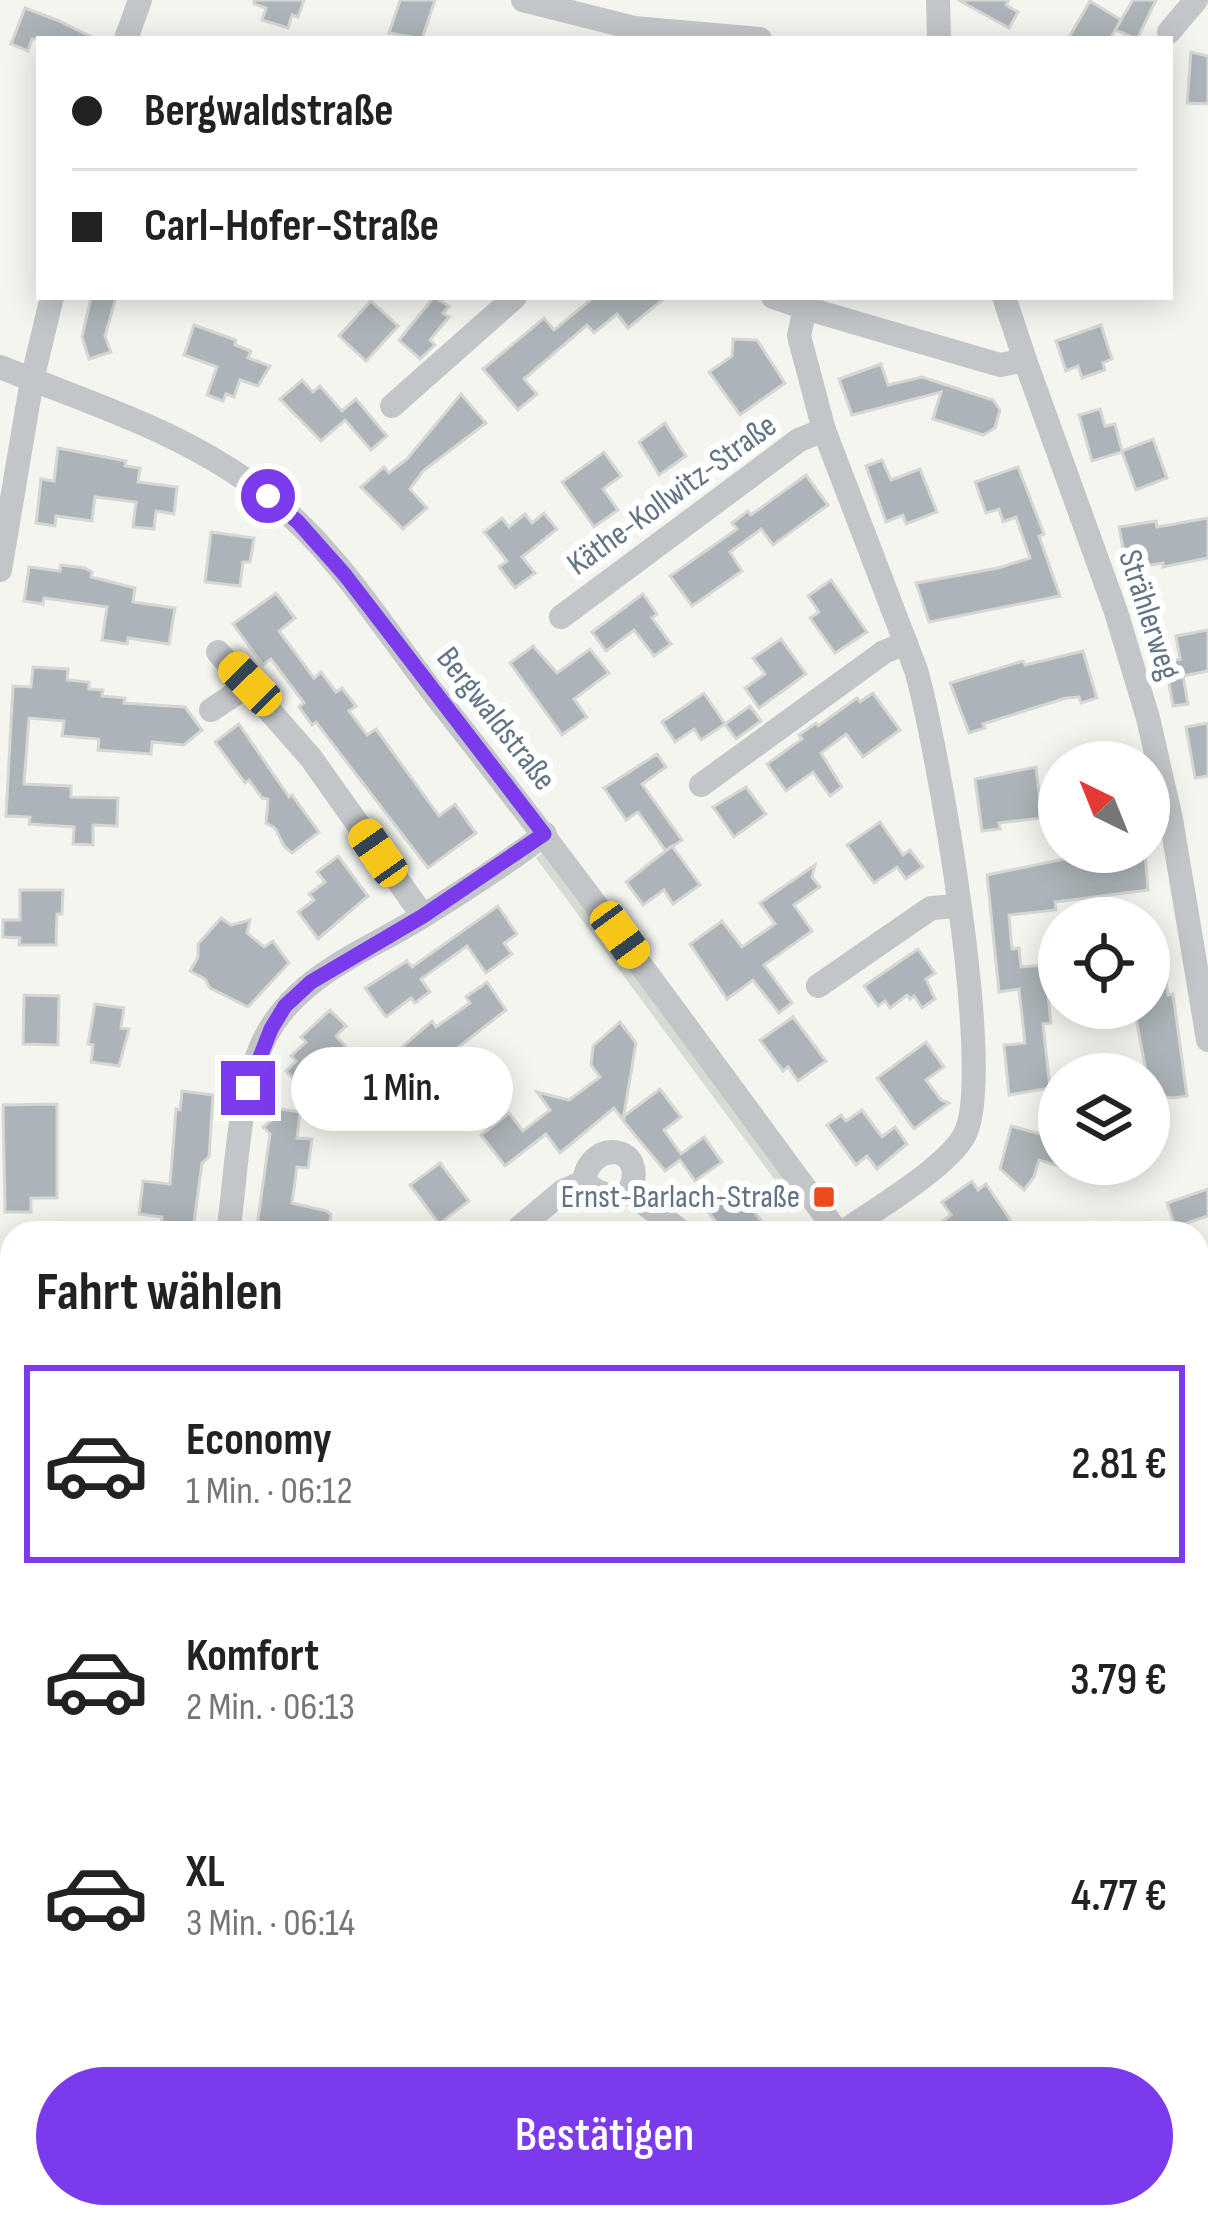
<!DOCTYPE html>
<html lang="de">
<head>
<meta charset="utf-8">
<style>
	:root { --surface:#fff; --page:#f6f6f6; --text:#222; --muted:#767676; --line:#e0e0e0; --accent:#7c3aed }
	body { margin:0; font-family:"Sofia Sans Condensed",sans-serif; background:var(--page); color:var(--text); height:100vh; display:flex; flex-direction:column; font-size:45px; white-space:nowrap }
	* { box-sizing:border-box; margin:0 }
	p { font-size:39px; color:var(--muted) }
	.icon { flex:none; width:66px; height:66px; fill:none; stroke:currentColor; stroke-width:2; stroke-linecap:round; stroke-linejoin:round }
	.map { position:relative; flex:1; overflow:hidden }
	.sheet { position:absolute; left:0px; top:1221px; width:1209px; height:1008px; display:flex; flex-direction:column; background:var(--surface); border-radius:36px 36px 0 0; box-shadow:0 6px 30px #0003 }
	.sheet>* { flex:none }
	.hud { position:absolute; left:36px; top:36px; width:1137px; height:264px; border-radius:0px; box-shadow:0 6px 30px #0003; display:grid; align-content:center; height:264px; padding:0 36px; background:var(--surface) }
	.needle { width:78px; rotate:317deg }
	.fabs { position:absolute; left:1038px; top:741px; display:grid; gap:24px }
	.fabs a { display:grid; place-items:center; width:132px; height:132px; border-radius:50%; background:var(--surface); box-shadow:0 6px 30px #0003; font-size:60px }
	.end { position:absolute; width:54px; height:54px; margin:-27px; border:15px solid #7c3aed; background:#fff; box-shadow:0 0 0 6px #fff }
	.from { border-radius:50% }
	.bubble { position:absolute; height:84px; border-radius:42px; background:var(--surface); box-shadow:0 6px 30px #0003; font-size:39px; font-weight:600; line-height:84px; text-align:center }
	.car { position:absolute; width:36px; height:72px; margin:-36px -18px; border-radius:15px; box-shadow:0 0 9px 3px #0007; background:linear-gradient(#f5c518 24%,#345 0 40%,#f5c518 0 76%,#345 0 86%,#f5c518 0) }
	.hud b { display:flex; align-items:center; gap:42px; height:114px; font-size:45px }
	.hud b+b { border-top:3px solid var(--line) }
	.hud i { width:30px; height:30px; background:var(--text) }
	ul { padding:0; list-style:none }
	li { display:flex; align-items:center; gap:36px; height:198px; margin:0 24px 18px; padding:0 12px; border:6px solid transparent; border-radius:0px }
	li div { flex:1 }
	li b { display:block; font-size:45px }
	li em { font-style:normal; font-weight:600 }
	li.selected { border-color:var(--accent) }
	li>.icon { width:108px; height:108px; stroke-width:1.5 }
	h2 { padding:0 36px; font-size:54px; line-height:144px }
	.cta { display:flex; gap:24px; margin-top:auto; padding:24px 36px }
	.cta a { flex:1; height:138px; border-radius:72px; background:var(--accent); color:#fff; font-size:48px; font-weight:600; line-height:138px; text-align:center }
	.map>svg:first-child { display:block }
	.green { fill:#d5dcd1 }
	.building { fill:#acb4b9; stroke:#d6d6d3; stroke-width:3 }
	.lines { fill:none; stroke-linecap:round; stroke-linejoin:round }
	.minor { stroke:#c2c6c9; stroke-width:24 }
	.route { stroke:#7c3aed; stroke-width:15 }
	.poi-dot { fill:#ea4c1b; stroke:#fff; stroke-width:4.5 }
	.labels { text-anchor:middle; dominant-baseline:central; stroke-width:12; stroke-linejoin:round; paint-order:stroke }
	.street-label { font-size:33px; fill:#627483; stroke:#fff }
	.poi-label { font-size:33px; fill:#627483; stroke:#fff; text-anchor:end }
</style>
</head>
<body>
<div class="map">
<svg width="1208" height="2229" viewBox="0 0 1208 2229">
	<rect width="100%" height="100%" fill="#f5f5f0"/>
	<g class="green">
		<polygon points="546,850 786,1178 778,1184 536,858"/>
		<polygon points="1208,1464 1208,2094 1197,2114 1197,1470"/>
	</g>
	<g class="building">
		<polygon points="254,0 304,0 298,17 292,15 288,28 262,20 266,8 254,4"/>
		<polygon points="400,0 435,0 422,39 389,33"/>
		<polygon points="958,0 1009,0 1006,5 1018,12 1009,28"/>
		<polygon points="1133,0 1156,0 1137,39 1115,30"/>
		<polygon points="1090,1 1121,20 1110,39 1068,39"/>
		<polygon points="25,8 57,20 96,39 32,39 28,51 11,44"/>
		<polygon points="1191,52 1208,56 1208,104 1187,103"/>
		<polygon points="91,297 116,297 105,336 111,352 89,359 82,337"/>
		<polygon points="434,297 449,306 443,313 449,317 430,340 435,345 420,359 399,340"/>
		<polygon points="594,297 666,297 628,328 617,314 594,333 587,325 524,379 537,394 518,410 483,369 544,318 554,330"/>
		<polygon points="371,301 398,326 366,361 339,336"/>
		<polygon points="194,325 236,340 235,345 251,351 248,358 270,366 258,386 240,380 234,397 226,394 223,401 207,395 217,367 184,355"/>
		<polygon points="1101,325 1112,359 1103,363 1105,370 1082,378 1078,366 1066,371 1056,341"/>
		<polygon points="733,339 757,340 785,383 740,415 709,372 732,356"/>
		<polygon points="881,364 888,385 922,377 993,400 1000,410 995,428 983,435 933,419 941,392 852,415 839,379"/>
		<polygon points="302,380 313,392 320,386 342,411 356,399 387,436 371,450 345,420 321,441 280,399"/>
		<polygon points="461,394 486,423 423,471 410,489 427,508 403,529 361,487 384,467 389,473 407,459"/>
		<polygon points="1100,409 1105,426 1115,424 1122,451 1153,439 1167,478 1136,490 1122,452 1092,461 1079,415"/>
		<polygon points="665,423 686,456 659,475 639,442"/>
		<polygon points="58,448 126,461 125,466 140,468 138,482 177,487 174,514 156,511 154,529 133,527 136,502 95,497 92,521 56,516 55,526 36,523 41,479 54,481"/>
		<polygon points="604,452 621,476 603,489 618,510 594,527 562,482"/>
		<polygon points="882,460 891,480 920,469 937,512 906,524 903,515 886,522 866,466"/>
		<polygon points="1018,467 1044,534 1039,536 1060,596 929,622 916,583 998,568 1030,558 1016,517 1003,522 999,509 986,513 975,482"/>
		<polygon points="806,475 828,505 773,545 761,529 730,552 742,571 692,606 670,576 737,529 732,523 748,511 751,515"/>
		<polygon points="544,513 557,529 522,557 535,573 515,588 499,567 507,561 484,532 502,518 509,527 525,514 532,523"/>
		<polygon points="1208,518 1208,558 1163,567 1163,563 1145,566 1142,551 1124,554 1119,527 1156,521 1157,527"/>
		<polygon points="211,532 254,538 250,562 243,562 240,586 205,582"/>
		<polygon points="61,565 85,568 92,572 91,577 135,588 133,602 175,608 169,644 128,638 127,644 102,640 107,607 44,598 43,604 24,601 29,567 60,571"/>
		<polygon points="831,580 867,632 835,653 810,618 819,612 808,596"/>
		<polygon points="276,593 295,618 279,631 314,678 321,672 336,692 342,688 356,706 349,711 367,735 376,729 439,816 455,804 476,833 428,868 316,722 312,725 299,707 304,703 271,659 263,665 233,624"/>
		<polygon points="643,594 657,614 652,618 671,644 654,656 634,630 606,651 592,632"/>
		<polygon points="1208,630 1208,671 1183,676 1188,704 1173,706 1165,662 1180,659 1176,636"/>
		<polygon points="781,639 806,674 759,708 745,688 765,674 753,658"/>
		<polygon points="533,646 557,673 590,649 609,673 574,699 587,717 562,735 510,663"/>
		<polygon points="1083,651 1097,698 1081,703 1079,697 1066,698 983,724 985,728 969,733 950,683 1023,661 1025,665"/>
		<polygon points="33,667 68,669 67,680 89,682 89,689 103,690 102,696 125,698 124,703 185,707 202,730 184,745 152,742 151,754 98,750 99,739 62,736 64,721 29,718 24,784 71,786 71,797 118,798 117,826 93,825 93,845 73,844 74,827 29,824 30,817 6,816 13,686 31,687"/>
		<polygon points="704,693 725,724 750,706 761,721 736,739 725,724 701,740 694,729 675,742 662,722"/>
		<polygon points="873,693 900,730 863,757 846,734 821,753 842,787 830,796 813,772 786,791 767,764 802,739 799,735 816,723 818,726 857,698 860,702"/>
		<polygon points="1208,723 1208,776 1195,778 1186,727"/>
		<polygon points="239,724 289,797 292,795 319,832 292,853 284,846 275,828 266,823 268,799 262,798 249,780 245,783 215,742"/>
		<polygon points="657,754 666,767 642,784 682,840 666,851 638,812 626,820 604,788"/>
		<polygon points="1036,767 1042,818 999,823 1000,829 982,831 975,779"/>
		<polygon points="746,787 766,814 734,837 713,807"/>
		<polygon points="880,822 903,855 910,850 923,867 906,879 897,867 874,883 847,845"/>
		<polygon points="672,846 700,885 673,904 664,890 643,905 626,882"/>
		<polygon points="1098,852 1145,854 1148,890 1055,902 1056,910 1009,915 1012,949 1019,948 1021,967 1045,965 1051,1023 1043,1024 1050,1088 1009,1095 1004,1045 1025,1043 1019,989 999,992 987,875"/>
		<polygon points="338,856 368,896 318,939 298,912 314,900 309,894 325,882 317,872"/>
		<polygon points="815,865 812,877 820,887 794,905 812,931 764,965 792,1003 779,1013 753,980 727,999 690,944 722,921 742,947 775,924 760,903"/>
		<polygon points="20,890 63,890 62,914 57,914 56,945 19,945 20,938 3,937 3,920 20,920"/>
		<polygon points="498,906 517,934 504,943 512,954 486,973 467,946 421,979 430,992 415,1003 411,998 386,1017 365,988 407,961 412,967"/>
		<polygon points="221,918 231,925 250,920 247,933 264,947 273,941 289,963 248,1007 210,988 205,979 190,971 198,957 198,944"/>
		<polygon points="918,949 935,973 926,979 935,999 922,1008 914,996 910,999 907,995 890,1008 885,1001 878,1006 864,986"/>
		<polygon points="1166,981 1168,995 1173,994 1187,1096 1173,1098 1160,1096 1149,1087 1134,1008 1149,1008 1149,984"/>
		<polygon points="487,982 506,1010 456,1049 461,1056 439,1073 429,1059 416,1068 401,1048 432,1021 436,1027 470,1003 466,997"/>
		<polygon points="24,995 59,996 58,1045 23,1044"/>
		<polygon points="95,1004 124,1008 121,1028 129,1029 119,1066 91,1062 93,1045 88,1044"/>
		<polygon points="330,1010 346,1026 336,1036 364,1066 346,1083 326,1062 301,1087 286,1071 296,1061 291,1056 306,1042 301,1037"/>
		<polygon points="793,1017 826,1061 798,1081 788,1067 783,1071 760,1040"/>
		<polygon points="620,1022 636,1043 623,1120 614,1108 560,1153 546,1134 505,1166 481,1135 509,1113 523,1131 550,1110 537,1092 569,1100 600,1077 591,1065 593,1046"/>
		<polygon points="926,1042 944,1067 926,1080 941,1100 949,1103 914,1129 877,1078"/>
		<polygon points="660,1089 681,1117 664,1130 681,1154 704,1137 722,1162 695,1181 680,1160 665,1171 624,1122 624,1116"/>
		<polygon points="182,1091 213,1095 209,1157 202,1163 193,1230 161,1226 162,1217 139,1214 143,1181 170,1184 176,1109 180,1110"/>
		<polygon points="57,1104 57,1198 31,1198 31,1212 5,1212 3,1105"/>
		<polygon points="275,1108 300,1112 297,1138 312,1139 308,1168 297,1167 292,1203 327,1211 331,1215 328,1233 256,1233 270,1134 263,1127 273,1119"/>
		<polygon points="862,1110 882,1137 895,1127 907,1144 877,1169 867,1156 856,1165 827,1125 841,1115 846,1121"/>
		<polygon points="1011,1126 1059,1139 1059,1166 1039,1160 1034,1177 1024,1190 1000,1169"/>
		<polygon points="440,1163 469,1201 439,1224 410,1185"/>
		<polygon points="972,1181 978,1190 986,1184 1011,1221 993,1233 926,1233 951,1215 942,1202"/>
		<polygon points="1208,1189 1208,1216 1175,1227 1167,1203"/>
		<polygon points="718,1193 727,1206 742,1195 770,1233 724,1233 703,1204"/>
	</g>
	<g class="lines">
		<g class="minor">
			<polyline points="523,0 634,28 760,39"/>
			<polyline points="938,0 939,39"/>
			<polyline points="1169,32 1196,0"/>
			<polyline points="126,39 140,0"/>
			<path d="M773,297L805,308L799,336L824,430L916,670C937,743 997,1079 964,1136C946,1168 874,1210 842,1233"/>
			<polyline points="1004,297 1025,360"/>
			<polyline points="805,308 1000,365 1025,360 1116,612 1148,718 1171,819 1208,1040"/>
			<path d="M0,367C94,405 189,433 270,498C338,552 385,631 439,700C576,874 706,1054 838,1233"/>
			<polyline points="392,406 515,297"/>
			<polyline points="0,570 32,380 52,297"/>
			<polyline points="561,617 799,440 824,430"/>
			<polyline points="218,652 311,758 423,916"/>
			<polyline points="211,710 250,684"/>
			<polyline points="701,785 884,652 906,643"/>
			<polyline points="818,986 931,908 957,906"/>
			<polyline points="629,1192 683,1233"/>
			<path d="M228,1233C237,1172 237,1101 262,1044C293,976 364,953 423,916C465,890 506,864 545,834"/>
			<path d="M513,1233L563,1191L584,1182C589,1137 651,1145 629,1192C612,1199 598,1194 584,1182"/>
			<polyline points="1197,1317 1208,1309"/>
			<polyline points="1197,1536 1208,1546"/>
			<polyline points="0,1874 12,1892"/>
			<polyline points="0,2158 12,2159"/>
			<polyline points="763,2217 766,2229"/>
			<polyline points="204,2229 210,2217"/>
		</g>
	</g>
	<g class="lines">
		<polyline class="route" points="248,1088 271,1029 285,1006 311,982 423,916 544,834 345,575 298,522 268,496"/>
	</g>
	<rect class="poi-dot" x="812" y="1185" width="24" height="24" rx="6"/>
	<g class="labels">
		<g class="street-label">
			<text transform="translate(672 495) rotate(-36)">Käthe-Kollwitz-Straße</text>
			<text transform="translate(1149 615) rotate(72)">Strählerweg</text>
			<text transform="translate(496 719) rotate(52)">Bergwaldstraße</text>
		</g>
		<g class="poi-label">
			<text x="800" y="1197">Ernst-Barlach-Straße</text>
		</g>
	</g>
</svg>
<div class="fabs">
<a><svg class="needle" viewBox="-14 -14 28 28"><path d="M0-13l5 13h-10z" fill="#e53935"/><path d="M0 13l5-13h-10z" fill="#767676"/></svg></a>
<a><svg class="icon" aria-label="locate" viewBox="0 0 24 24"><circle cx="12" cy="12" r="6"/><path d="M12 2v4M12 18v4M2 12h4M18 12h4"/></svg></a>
<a><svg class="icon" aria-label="layers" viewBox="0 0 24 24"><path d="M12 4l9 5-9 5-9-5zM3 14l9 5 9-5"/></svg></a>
</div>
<i class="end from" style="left:268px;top:496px"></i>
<i class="end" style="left:248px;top:1088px"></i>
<div class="bubble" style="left:291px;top:1047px;width:222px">1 Min.</div>
<i class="car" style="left:250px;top:684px;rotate:316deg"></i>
<i class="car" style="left:378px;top:853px;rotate:325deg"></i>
<i class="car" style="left:620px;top:935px;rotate:144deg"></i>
<div class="hud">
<b><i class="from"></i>Bergwaldstraße</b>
<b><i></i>Carl-Hofer-Straße</b>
</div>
<section class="sheet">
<h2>Fahrt wählen</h2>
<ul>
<li class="selected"><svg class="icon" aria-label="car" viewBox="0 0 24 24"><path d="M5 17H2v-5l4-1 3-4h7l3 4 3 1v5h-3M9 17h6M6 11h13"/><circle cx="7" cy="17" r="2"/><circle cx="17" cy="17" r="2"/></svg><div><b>Economy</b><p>1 Min. · 06:12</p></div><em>2.81 €</em></li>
<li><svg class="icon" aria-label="car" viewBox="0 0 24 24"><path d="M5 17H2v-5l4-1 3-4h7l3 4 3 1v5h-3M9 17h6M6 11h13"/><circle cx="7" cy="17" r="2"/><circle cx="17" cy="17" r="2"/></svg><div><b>Komfort</b><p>2 Min. · 06:13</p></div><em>3.79 €</em></li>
<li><svg class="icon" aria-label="car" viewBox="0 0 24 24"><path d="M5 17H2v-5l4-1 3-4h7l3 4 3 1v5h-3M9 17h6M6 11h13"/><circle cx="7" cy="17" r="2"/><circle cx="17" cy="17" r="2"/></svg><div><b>XL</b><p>3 Min. · 06:14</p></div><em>4.77 €</em></li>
</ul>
<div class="cta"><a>Bestätigen</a></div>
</section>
</div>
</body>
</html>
